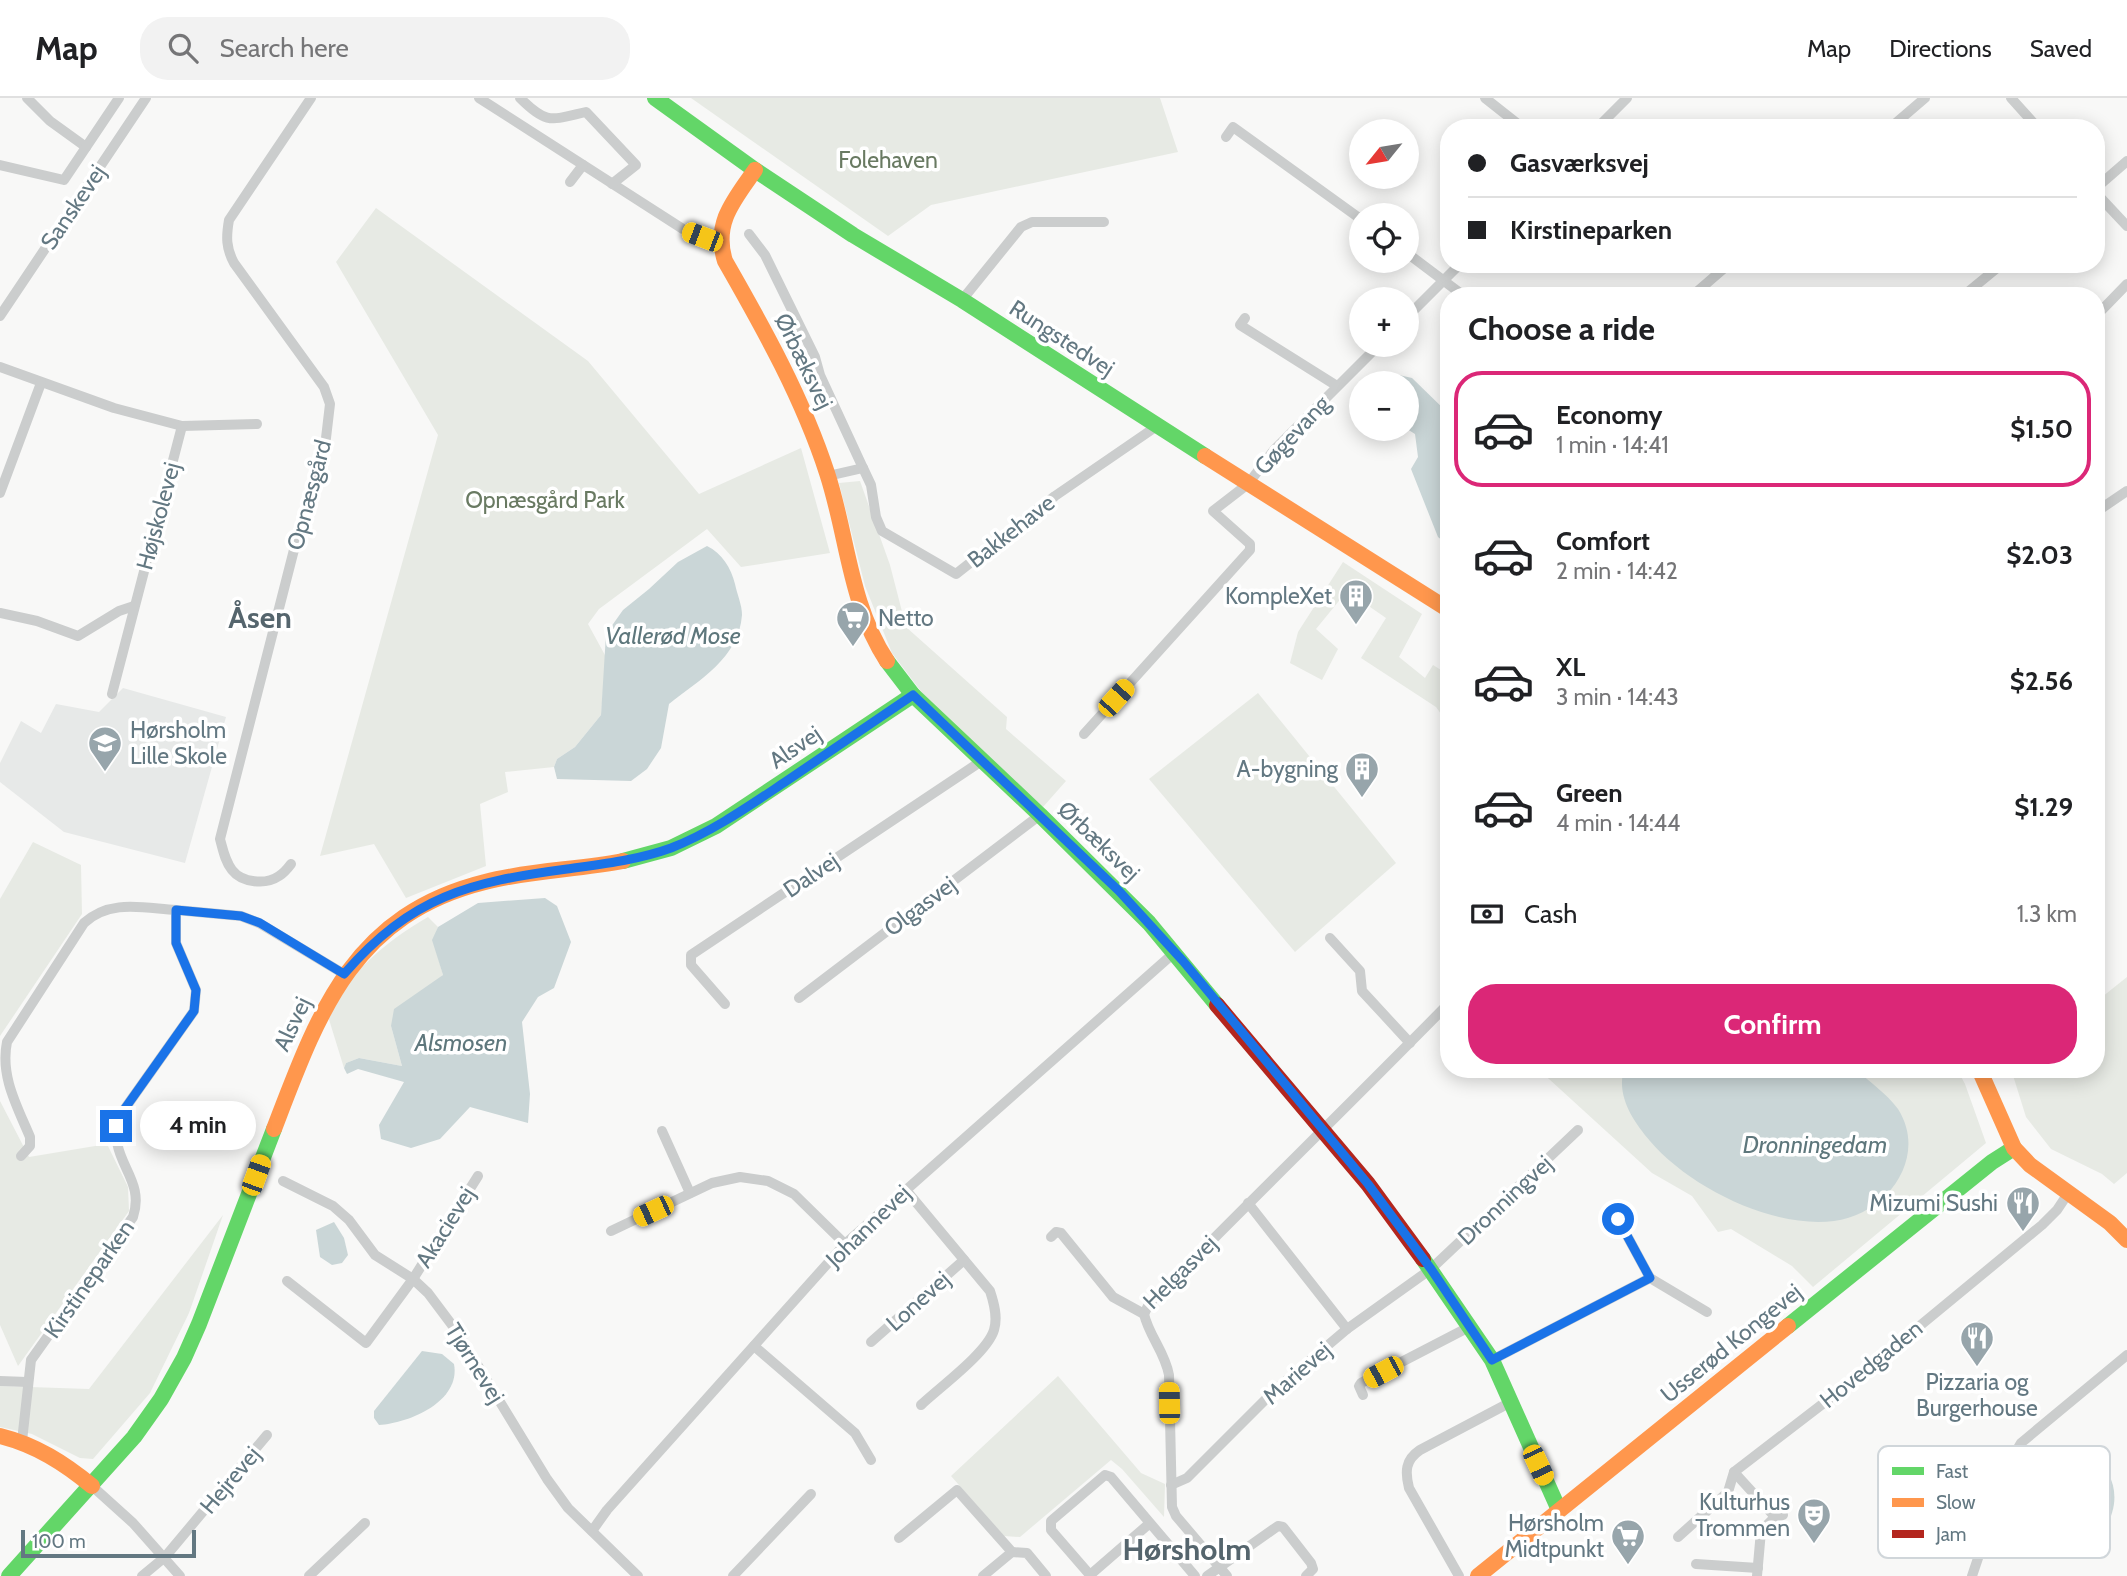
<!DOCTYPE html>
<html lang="en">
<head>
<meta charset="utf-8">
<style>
	:root { --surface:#fff; --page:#f2f2f2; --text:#202124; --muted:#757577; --line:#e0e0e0; --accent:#db2777 }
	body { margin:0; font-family:Cabin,sans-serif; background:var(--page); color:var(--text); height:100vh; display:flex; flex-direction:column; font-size:26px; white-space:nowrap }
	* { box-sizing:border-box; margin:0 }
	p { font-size:23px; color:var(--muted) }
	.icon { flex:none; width:38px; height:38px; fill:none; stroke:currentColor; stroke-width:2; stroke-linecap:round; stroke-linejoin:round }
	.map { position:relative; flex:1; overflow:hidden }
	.details { position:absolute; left:1440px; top:189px; width:665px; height:791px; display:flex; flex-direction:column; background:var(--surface); border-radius:28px; box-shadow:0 4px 18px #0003 }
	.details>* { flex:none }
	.hud { position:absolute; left:1440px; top:21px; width:665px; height:154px; border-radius:28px; box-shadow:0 4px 18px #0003; display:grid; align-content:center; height:154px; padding:0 28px; background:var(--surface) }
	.needle { width:46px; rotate:240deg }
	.controls { position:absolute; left:1349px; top:21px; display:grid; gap:14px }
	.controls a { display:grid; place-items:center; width:70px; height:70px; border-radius:50%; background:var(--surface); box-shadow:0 4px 18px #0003; font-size:35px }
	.scale { position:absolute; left:21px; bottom:18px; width:175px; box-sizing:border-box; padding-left:7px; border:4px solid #637882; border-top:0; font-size:19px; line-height:24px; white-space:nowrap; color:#637882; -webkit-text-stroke:5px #fff; paint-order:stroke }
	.end { position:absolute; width:32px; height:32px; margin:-16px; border:9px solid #1a73e8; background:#fff; box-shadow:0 0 0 4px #fff }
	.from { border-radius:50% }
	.bubble { position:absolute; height:49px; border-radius:24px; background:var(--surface); box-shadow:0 4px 18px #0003; font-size:23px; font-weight:700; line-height:49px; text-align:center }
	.car { position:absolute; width:21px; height:42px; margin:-21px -10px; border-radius:9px; box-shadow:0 0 5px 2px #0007; background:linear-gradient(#f5c518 24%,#345 0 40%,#f5c518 0 76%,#345 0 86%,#f5c518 0) }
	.hud b { display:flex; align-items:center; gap:24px; height:66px; font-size:26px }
	.hud b+b { border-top:2px solid var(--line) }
	.hud i { width:18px; height:18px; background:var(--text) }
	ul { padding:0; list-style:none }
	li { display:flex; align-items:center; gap:21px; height:116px; margin:0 14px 10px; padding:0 14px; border:4px solid transparent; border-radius:28px }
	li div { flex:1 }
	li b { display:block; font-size:26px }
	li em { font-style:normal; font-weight:700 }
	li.selected { border-color:var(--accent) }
	li>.icon { width:63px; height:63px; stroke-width:1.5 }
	h2 { padding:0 28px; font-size:32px; line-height:84px }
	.pay { display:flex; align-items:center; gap:18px; height:77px; padding:0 28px; font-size:26px }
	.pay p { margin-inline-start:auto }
	.action { display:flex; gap:14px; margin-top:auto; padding:14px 28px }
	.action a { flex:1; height:80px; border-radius:28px; background:var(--accent); color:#fff; font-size:28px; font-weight:700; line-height:80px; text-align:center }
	header { display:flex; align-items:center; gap:42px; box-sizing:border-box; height:98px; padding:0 35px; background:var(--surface); border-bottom:2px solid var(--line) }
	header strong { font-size:33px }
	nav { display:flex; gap:38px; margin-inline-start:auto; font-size:24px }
	.search { width:490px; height:63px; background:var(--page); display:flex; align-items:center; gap:18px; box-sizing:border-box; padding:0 24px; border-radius:28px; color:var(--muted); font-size:26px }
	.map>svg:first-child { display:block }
	.built { fill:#e7e9e8 }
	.green { fill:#e7eae4 }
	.water { fill:#cad6d7 }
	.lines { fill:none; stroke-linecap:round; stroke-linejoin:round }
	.street { stroke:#cbcdcd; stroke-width:10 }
	.fast { stroke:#63d668; stroke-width:16 }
	.slow { stroke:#ff974d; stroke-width:16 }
	.jam { stroke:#b3261e; stroke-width:16 }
	.route { stroke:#1a73e8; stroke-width:9 }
	.labels { text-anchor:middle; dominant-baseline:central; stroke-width:7; stroke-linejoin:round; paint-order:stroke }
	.park-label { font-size:23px; fill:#697a62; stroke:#fff }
	.street-label { font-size:23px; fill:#637882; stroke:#fff }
	.poi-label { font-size:23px; fill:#637882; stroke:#fff; text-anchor:end }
	.water-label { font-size:24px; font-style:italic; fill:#5e777c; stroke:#fff }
	.district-label { font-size:30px; font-weight:bold; fill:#55656d; stroke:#fff }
	.key { fill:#fff; stroke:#d0d6da; stroke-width:2 }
	.key-label { font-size:19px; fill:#637882 }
</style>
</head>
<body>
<header>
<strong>Map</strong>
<div class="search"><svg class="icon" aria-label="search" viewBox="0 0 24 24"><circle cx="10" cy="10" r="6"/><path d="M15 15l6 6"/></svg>Search here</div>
<nav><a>Map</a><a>Directions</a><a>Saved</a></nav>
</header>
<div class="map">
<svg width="2127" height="1478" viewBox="0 0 2127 1478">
	<rect width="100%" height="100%" fill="#f8f8f7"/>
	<polygon class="built" points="123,590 226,619 185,765 64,734 0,684 0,665 21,623 41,635 56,606 99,614"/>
	<g class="green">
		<polygon points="691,0 1160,0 1178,54 931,107 888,138"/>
		<polygon points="376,110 588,263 699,396 801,350 830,455 741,469 707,431 599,511 588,526 606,559 601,617 575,649 557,661 554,669 505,674 508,694 480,706 486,768 406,800 374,746 320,758 438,337 336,164"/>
		<polygon points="860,383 890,467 906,529 1007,619 1006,631 1066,683 1043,709 992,664 923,596 892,555 865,488 839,385"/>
		<polygon points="1343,464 1422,516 1399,559 1425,580 1433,567 1449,577 1449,627 1436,609 1361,560 1386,520 1347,493 1316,531 1338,551 1322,582 1290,565 1298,534"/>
		<polygon points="1258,595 1396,765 1295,854 1149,681"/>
		<polygon points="33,744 81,767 82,816 0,938 0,801"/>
		<path d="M428,819L438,829L433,842L443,877L391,928L402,968L359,960L346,965L344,970L327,915C356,870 382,846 428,819Z"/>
		<polygon points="2127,879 2127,1075 2114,1086 2102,1076 2051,1051 2026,1019 2011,971 2096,971 2097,903"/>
		<polygon points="1538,971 1957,971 1965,986 1986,1045 1813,1189 1792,1168 1731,1131 1718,1134 1692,1098 1652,1075"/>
		<polygon points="0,1003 29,1059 107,1046 128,1089 129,1113 18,1268 0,1227"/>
		<polygon points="223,1117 189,1215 150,1295 93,1361 80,1360 32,1336 0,1329 0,1288 89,1291"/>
		<polygon points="1058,1278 1141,1375 1165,1386 1164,1419 1122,1371 1111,1362 1020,1439 1004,1438 951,1378"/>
	</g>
	<g class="water">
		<polygon points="1399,277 1412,280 1449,316 1449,448 1438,439 1411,371 1418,359 1415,336 1407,331 1407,285 1378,285 1389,278"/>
		<path d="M707,448C722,455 731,470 735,486C737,496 742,507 742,517C739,560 699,582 669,606L661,650L647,671L631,683L557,681L554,669L557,661L575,649L601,617L606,536L623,512L649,491L678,464Z"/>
		<polygon points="545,800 557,808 571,844 554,890 538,899 522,924 530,996 528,1025 470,1009 440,1041 411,1050 381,1041 379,1027 404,984 358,971 347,976 344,970 346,965 359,960 402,968 391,928 394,911 443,877 432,842 438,829 478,805"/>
		<path d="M1624,971H1855C1869,983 1887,996 1898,1011C1929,1060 1886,1117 1834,1123C1773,1131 1689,1089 1650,1043C1633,1023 1616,998 1624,971Z"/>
		<polygon points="334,1124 344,1140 348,1157 342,1165 332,1167 320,1159 316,1132"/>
		<path d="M422,1253L442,1256L454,1266C461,1303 410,1325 379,1327L374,1320V1313Z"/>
		<path d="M2108,1375C2127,1409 2101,1448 2067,1461L2058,1458L2046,1435C2056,1399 2068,1379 2108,1375Z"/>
	</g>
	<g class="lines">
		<g class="street">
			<polyline points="27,0 50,23 86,49"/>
			<polyline points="479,0 686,133 720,142"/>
			<path d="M520,0C547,27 551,22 586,14L636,67L612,86"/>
			<polyline points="1485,0 1523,30"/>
			<polyline points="2011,0 2038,30"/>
			<polyline points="1597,30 1627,0"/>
			<polyline points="1890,30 1925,0"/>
			<polyline points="1226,39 1233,29 1362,122"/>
			<polyline points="0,67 64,82 119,0"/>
			<polyline points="570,84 583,67"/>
			<polyline points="2096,90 2127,63"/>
			<polyline points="2096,95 2127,128"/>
			<polyline points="749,136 765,157 815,259 820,277 863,370 828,378"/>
			<polyline points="1407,155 1464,198"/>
			<polyline points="1692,198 1729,166"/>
			<polyline points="1963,198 2002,166"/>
			<polyline points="962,202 1021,129 1032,124 1104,124"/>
			<polyline points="0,218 146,0"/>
			<polyline points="2096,218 2127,186"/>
			<polyline points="1407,219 1460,166"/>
			<polyline points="1245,220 1240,227 1337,288"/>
			<polyline points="0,269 114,310 182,328 257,326"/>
			<polyline points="863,370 871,387 876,419 882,433 956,476 1055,398 1157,328"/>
			<polyline points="0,395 41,285"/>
			<polyline points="2096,414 2127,393"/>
			<polyline points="0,515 37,523 78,538 119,513 134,508"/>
			<polyline points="112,596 182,328"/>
			<polyline points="1084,636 1250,452 1250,446 1213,413 1248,386 1274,352 1379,247"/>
			<path d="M291,766C288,770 284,775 279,778C266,787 242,785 232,772C225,763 223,752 220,741L297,440L326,340L330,306L324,289L234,165C226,150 226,139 229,122L311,0"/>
			<polyline points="176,812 241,818 259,825 344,876"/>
			<polyline points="1330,840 1360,873 1362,893 1410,945"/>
			<polyline points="799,900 1040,717"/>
			<polyline points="725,906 691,867 691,857 983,662"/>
			<polyline points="662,1033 690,1095"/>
			<path d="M21,1058L30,1048V1039C17,1008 0,978 7,944L84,825C110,801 143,810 176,812V845L196,892L194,913L121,1016C103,1061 147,1077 133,1119L31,1262L22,1343"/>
			<polyline points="283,1083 333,1108 349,1122 375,1157 413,1181 428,1195 458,1235 547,1381 568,1410 638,1478"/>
			<path d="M905,1091L990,1193C994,1205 998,1219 994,1232C987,1255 940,1289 921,1307"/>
			<polyline points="1248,1105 1347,1231"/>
			<polyline points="611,1133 712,1085 740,1079 768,1083 794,1096 845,1146"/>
			<polyline points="1051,1139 1056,1134 1061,1135 1113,1199 1144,1216"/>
			<polyline points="1650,1180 1707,1214"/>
			<polyline points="287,1183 366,1245 413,1181 478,1078"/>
			<path d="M1144,1216L1149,1206C1248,1105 1350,1006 1449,905"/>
			<path d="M1144,1216C1149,1238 1165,1254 1169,1277L1172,1409L1176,1418L1227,1478"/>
			<polyline points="871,1244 964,1162"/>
			<polyline points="754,1248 855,1335 871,1362"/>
			<polyline points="1492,1262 1650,1180 1618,1121"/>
			<polyline points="0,1283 27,1284"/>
			<polyline points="1363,1297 1359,1288 1361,1285 1471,1228"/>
			<polyline points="1734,1374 1775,1419"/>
			<polyline points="1171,1387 1187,1380 1274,1293 1347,1231 1431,1171 1578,1032"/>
			<polyline points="92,1388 133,1425 180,1478"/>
			<polyline points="1150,1425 1090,1477 1051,1432 1051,1423 1105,1377 1111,1379 1195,1478"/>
			<polyline points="592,1433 607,1412 845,1146 1175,854"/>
			<polyline points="1678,1439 1728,1394 1734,1374 1859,1278 2042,1127 2057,1112 2069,1094"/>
			<polyline points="899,1440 957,1392 1012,1454 1027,1455 1046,1478"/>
			<polyline points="1696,1466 1758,1470"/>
			<polyline points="142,1478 165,1459 267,1337"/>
			<polyline points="309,1478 365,1425"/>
			<polyline points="733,1478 811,1396"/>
			<polyline points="983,1478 1012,1454"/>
			<polyline points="1207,1478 1278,1428 1283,1429 1311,1465 1313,1471 1306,1478"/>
			<path d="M1459,1478L1409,1390C1405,1374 1405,1362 1420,1352L1511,1304"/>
			<polyline points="1757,1478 1761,1433 1775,1419 1783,1417"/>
			<polyline points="1972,1478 2011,1362 2021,1345 2127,1257"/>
		</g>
		<g class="fast">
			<polyline points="655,0 755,72 853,137 962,202 1205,358"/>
			<polyline points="887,563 913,597 1040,717 1149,825 1217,907"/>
			<polyline points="623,763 671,750 716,728 913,597"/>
			<polyline points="1423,1161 1492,1262 1559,1412"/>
			<polyline points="1788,1228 1992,1064 2014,1050"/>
			<polyline points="9,1478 134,1339 161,1301 184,1260 199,1226 274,1031"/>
		</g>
		<g class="slow">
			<path d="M755,72C734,102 713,125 725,163C764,231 803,301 827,375C848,439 849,505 887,563"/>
			<polyline points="1205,358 1449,512"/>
			<polyline points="1979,971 2014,1050 2030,1067 2110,1125 2127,1142"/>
			<path d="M274,1031C318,916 352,817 485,784C530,772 577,772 623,763"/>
			<path d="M0,1338C36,1347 64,1365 92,1388"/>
			<polyline points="1478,1478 1788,1228"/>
		</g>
		<polyline class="jam" points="1217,907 1368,1086 1423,1161"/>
	</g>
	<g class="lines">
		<path class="route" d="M116,1028L121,1016L194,913L196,892L176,845V812L241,818L260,825L344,876C412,798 469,784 567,771C602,766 638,762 671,750C712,734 749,708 785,684C828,655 870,626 913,597L1119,793L1183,863L1368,1086L1431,1171L1492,1262L1650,1180L1618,1121"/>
	</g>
	<defs>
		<g id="building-pin" transform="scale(1.75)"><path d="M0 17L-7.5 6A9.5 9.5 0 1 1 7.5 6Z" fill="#97a5ab" stroke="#fff"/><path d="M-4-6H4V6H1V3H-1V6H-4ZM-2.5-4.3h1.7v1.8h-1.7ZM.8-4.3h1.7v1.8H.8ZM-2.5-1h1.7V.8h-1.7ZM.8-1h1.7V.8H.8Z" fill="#fff"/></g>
		<g id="supermarket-pin" transform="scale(1.75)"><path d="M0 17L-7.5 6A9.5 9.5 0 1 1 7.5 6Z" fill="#97a5ab" stroke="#fff"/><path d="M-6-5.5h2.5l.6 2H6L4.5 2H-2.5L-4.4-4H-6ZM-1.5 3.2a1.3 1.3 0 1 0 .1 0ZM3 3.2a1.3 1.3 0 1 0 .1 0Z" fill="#fff"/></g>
		<g id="school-pin" transform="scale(1.75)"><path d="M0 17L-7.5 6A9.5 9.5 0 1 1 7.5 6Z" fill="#97a5ab" stroke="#fff"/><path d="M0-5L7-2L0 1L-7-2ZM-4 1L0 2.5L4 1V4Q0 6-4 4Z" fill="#fff"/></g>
		<g id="restaurant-pin" transform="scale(1.75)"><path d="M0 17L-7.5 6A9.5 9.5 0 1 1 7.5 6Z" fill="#97a5ab" stroke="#fff"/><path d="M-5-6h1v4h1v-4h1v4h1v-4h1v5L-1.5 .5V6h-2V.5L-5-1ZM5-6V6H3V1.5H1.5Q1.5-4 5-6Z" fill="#fff"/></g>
		<g id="theatre-pin" transform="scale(1.75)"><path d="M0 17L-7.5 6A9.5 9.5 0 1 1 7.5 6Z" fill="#97a5ab" stroke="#fff"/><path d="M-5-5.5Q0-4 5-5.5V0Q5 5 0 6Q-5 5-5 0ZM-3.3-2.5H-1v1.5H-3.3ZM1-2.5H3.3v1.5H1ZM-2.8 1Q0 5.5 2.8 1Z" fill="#fff"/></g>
	</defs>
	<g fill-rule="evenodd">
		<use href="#building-pin" x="1356" y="498"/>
		<use href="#supermarket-pin" x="853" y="520"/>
		<use href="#school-pin" x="105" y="645"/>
		<use href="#building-pin" x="1362" y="671"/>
		<use href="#restaurant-pin" x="2023" y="1105"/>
		<use href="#restaurant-pin" x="1977" y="1240"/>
		<use href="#theatre-pin" x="1814" y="1417"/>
		<use href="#supermarket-pin" x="1628" y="1438"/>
	</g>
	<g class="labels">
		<g class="park-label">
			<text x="888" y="62">Folehaven</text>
			<text x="545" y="402">Opnæsgård Park</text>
		</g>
		<g class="street-label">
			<text transform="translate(73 109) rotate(-56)">Sanskevej</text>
			<text transform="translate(1062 240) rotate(33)">Rungstedvej</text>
			<text transform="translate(804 263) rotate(64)">Ørbæksvej</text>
			<text transform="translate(1292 337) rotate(-47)">Gøgevang</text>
			<text transform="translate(309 397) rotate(-75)">Opnæsgård</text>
			<text transform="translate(158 418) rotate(-75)">Højskolevej</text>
			<text transform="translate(1011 433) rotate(-38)">Bakkehave</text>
			<text transform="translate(795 649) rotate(-34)">Alsvej</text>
			<text transform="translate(1099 743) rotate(44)">Ørbæksvej</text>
			<text transform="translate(811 777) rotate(-34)">Dalvej</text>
			<text transform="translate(920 808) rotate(-37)">Olgasvej</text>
			<text transform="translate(292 926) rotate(-65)">Alsvej</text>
			<text transform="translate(1505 1102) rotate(-43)">Dronningvej</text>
			<text transform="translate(868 1128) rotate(-44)">Johannevej</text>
			<text transform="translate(445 1129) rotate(-58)">Akacievej</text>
			<text transform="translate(1180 1174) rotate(-45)">Helgasvej</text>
			<text transform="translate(89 1181) rotate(-55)">Kirstineparken</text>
			<text transform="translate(918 1203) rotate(-42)">Lonevej</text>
			<text transform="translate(1731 1245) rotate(-39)">Usserød Kongevej</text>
			<text transform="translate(475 1265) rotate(58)">Tjørnevej</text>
			<text transform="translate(1871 1266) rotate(-39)">Hovedgaden</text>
			<text transform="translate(1297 1275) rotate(-41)">Marievej</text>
			<text transform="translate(230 1382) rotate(-50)">Hejrevej</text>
		</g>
		<g class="poi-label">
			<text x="1332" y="498">KompleXet</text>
			<text x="878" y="520" text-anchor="start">Netto</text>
			<text x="130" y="632" text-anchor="start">Hørsholm<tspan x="130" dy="26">Lille Skole</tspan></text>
			<text x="1338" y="671">A-bygning</text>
			<text x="1998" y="1105">Mizumi Sushi</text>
			<text x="1977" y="1284" text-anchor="middle">Pizzaria og<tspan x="1977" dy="26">Burgerhouse</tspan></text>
			<text x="1790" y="1404">Kulturhus<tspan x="1790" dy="26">Trommen</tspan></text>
			<text x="1604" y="1425">Hørsholm<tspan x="1604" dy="26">Midtpunkt</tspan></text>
		</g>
		<g class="water-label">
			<text x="673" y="537">Vallerød Mose</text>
			<text x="461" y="944">Alsmosen</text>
			<text x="1815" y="1046">Dronningedam</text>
		</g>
		<g class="district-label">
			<text x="260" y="519">Åsen</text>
			<text x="1187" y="1451">Hørsholm</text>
		</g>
	</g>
	<rect x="1878" y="1348" width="232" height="112" rx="10" class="key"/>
	<rect x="1892" y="1369" width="32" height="8" fill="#63d668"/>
	<rect x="1892" y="1400" width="32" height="9" fill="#ff974d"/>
	<rect x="1892" y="1432" width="32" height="8" fill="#b3261e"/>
	<g class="key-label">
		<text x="1936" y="1380">Fast</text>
		<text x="1936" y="1411">Slow</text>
		<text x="1936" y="1443">Jam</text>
	</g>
</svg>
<div class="controls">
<a><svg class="needle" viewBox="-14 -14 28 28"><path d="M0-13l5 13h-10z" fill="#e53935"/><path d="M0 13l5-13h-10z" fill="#757577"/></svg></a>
<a><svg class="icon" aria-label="locate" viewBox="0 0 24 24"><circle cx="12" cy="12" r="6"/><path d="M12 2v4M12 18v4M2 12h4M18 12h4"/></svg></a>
<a>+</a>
<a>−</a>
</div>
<div class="scale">100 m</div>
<i class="end from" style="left:1618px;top:1121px"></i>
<i class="end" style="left:116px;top:1028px"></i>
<div class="bubble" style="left:140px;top:1003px;width:116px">4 min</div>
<i class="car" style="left:702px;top:139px;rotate:291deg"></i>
<i class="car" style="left:1116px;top:600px;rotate:42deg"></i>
<i class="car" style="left:256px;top:1077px;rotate:20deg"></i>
<i class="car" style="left:653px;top:1113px;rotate:245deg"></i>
<i class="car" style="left:1383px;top:1274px;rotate:242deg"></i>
<i class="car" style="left:1169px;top:1305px;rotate:359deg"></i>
<i class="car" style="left:1538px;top:1367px;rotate:155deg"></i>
<div class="hud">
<b><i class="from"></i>Gasværksvej</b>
<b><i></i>Kirstineparken</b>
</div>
<section class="details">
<h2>Choose a ride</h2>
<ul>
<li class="selected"><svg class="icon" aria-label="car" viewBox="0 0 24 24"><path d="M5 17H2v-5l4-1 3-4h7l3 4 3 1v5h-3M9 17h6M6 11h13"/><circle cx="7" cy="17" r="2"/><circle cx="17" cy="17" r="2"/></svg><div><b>Economy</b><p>1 min · 14:41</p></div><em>$1.50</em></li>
<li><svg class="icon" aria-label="car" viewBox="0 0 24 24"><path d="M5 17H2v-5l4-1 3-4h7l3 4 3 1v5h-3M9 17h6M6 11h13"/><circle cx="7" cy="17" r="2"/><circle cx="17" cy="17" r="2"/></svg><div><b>Comfort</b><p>2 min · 14:42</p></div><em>$2.03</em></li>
<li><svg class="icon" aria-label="car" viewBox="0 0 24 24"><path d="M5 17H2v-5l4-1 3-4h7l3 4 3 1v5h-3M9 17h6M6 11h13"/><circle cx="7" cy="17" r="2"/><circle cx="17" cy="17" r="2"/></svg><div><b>XL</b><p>3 min · 14:43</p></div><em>$2.56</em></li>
<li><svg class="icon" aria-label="car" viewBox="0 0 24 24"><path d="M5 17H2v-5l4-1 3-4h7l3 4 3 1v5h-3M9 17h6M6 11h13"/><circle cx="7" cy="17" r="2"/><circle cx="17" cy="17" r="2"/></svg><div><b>Green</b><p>4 min · 14:44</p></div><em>$1.29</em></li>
</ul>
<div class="pay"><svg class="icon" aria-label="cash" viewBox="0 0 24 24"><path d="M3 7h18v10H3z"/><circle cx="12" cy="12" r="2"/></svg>Cash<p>1.3 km</p></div>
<div class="action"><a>Confirm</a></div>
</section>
</div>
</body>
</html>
